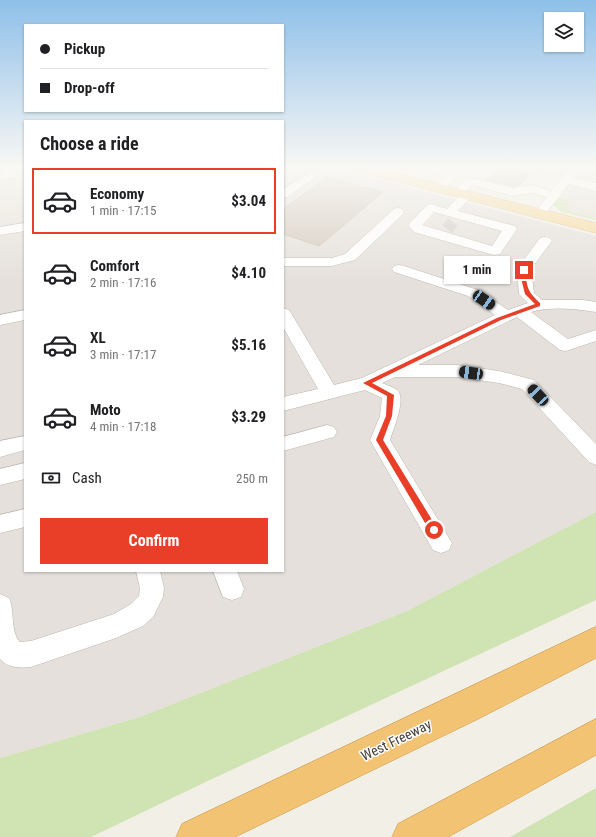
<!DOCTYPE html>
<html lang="en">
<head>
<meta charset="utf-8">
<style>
	:root { --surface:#fff; --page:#f6f6f6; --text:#202124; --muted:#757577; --line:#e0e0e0; --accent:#e93e28 }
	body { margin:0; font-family:"Roboto Condensed",sans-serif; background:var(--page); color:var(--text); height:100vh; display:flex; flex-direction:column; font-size:15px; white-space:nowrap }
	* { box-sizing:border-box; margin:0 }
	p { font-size:13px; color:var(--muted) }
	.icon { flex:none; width:22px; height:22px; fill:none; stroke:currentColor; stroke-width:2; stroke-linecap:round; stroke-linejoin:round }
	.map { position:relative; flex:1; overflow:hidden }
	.side { position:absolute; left:24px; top:120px; width:260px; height:452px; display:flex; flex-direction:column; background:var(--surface); border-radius:0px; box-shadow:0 1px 3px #0004 }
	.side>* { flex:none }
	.top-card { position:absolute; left:24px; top:24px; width:260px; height:88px; border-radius:0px; box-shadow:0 1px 3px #0004; display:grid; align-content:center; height:88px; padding:0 16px; background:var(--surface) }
	.buttons { position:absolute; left:544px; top:12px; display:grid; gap:8px }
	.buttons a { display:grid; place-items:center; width:40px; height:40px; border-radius:0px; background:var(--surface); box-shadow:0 1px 3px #0004; font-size:20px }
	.end { position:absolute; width:18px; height:18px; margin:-9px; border:5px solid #e93e28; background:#fff; box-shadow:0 0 0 2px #fff }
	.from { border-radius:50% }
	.bubble { position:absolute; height:28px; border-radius:0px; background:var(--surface); box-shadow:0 1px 3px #0004; font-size:13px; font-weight:700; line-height:28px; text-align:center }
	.car { position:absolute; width:12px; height:24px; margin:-12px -6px; border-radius:5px; box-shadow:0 0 3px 1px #0007; background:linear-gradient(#222 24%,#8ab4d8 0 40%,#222 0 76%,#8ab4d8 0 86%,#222 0) }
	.top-card b { display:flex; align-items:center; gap:14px; height:38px; font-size:15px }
	.top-card b+b { border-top:1px solid var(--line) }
	.top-card i { width:10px; height:10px; background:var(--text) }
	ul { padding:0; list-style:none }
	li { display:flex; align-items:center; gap:12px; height:66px; margin:0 8px 6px; padding:0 8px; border:2px solid transparent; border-radius:0px }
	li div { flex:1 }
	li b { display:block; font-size:15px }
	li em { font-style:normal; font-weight:700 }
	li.current { border-color:var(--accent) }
	li>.icon { width:36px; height:36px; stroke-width:1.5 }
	h2 { padding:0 16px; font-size:18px; line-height:48px }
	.pay { display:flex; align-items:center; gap:10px; height:44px; padding:0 16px; font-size:15px }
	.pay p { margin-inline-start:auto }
	.primary-button { display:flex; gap:8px; margin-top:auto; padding:8px 16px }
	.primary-button a { flex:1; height:46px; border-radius:0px; background:var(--accent); color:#fff; font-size:16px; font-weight:700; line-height:46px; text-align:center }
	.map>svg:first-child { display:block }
	.residential { fill:#e6e0d6 }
	.industrial { fill:#e5e0dc }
	.green { fill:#cfe3b3 }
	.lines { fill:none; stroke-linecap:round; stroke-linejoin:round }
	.stream { stroke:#a8d2ea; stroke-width:3 }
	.building { fill:#d3cabe; stroke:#cdc1b1 }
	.minor-tunnel { stroke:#cfccc4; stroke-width:12; stroke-dasharray:12 6; stroke-linecap:butt }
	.minor-casing { stroke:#bdb6ab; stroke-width:1 }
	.major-casing { stroke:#dab66d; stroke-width:1 }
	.highway-casing { stroke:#d19743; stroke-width:1 }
	.minor { fill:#fff; fill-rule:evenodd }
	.major { fill:#f6d99c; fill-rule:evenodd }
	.highway { fill:#f2c372; fill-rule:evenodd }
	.route { fill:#e93e28 }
	.labels { text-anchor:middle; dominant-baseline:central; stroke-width:3; stroke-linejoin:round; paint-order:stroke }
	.near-street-label { font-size:14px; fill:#453f37; stroke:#fff }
</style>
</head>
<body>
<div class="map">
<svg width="596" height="837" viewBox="0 0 596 837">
	<rect width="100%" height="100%" fill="#f2efe7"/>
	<g class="residential">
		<polygon points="0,167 25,167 25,215 0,219"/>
		<polygon points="509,167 596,167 596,218 572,212 567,208 570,201 559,198 570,181"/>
	</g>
	<polygon class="industrial" points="283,167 330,167 596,236 596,512 407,611 140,717 0,758 0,219 25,215 25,571 283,571"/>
	<g class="green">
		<polygon points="559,198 570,201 567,208 572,212 596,218 596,220 562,212 553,205"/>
		<polygon points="596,512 596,600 212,779 91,837 0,837 0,758 140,717 407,611"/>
		<polygon points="596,788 596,837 510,837"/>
	</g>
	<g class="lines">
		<polyline class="stream" points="327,173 332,169"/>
	</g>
	<g class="building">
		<polygon points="500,167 507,167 530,174 520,185 513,186 486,180"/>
		<polygon points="327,177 383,192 319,246 283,234 283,209"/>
	</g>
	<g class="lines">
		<polyline class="minor-tunnel" points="447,229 453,222"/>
		<g class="minor-casing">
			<g id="minor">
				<polygon points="5,167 15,167 17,175 15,177 0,180 0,174 5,173"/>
				<polygon points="286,167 298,167 287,176 283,177 283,169"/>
				<path d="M428,167H440L451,170L454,167H466L443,190H435L433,188L445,176C439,174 430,173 428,167Z"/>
				<path d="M571,167H581L573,178L596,183V191L569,184L544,216H536L534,213L547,197L532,193L513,196L472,185L465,192H471L473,195L458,211L515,226L517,229L500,254L495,255L490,254L414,232L408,225L427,205L431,204L447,209L460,195H454L452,192L466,179L470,178L513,188L532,185L551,191ZM434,212L502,231L492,246L422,225Z"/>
				<polygon points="310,173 314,174 316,176 314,178 287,197 283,198 283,189"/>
				<polygon points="398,208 402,209 404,212 402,215 355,260 332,266 283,266 283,258 332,258 345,254 394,209"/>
				<polygon points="25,223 25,231 0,235 0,227"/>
				<path d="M545,237L550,238L552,241L531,269L534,293L542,300H583L596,302V312C576,309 550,306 531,312L568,339L596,330V341L566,351L560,350L517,317L418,365H457L499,371L534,380L596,444V465L589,462L522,389L499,383L457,377H395L382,383C387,385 393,387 397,390C407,398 393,430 390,440L452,543L449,550L441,553L433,550L370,440L380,416L382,398L365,390L283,411V397L318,389L283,327V308L289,310L291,313L334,385L362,378L495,315L468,296L394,272L392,269L394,266L399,265L404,266L478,290L508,310L528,303L519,294L517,269L540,238Z"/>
				<polygon points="25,310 25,320 0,325 0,315"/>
				<polygon points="327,425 334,427 337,432 334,437 283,451 283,437"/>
				<polygon points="25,436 25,450 0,457 0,441"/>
				<polygon points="25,463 25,479 0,485 0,469"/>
				<polygon points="25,509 25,527 0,533 0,515"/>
				<path d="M136,571H160L164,588L163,597L153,617L143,626L116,638L31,667C20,668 8,668 0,659V594L9,598C15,611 10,632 20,642L31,641L114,614L131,604L139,596L140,588Z"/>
				<polygon points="213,571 237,571 244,589 241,597 232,600 223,597"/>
			</g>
		</g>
		<g class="major-casing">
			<polygon id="major" points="352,167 372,167 596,223 596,233 353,170"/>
		</g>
		<g class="highway-casing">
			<g id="highway">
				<polygon points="596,627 596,658 478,719 235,837 176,837 182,824"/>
				<polygon points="596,719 596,755 448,837 392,837 398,824"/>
			</g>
		</g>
		<use href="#minor" class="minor"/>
		<use href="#major" class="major"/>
		<use href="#highway" class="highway"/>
	</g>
	<linearGradient id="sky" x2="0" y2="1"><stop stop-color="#8ec0e9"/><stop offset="0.59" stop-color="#f9f8f4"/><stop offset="1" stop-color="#f9f8f4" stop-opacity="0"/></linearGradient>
	<rect width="596" height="284" fill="url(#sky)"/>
	<path class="route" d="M522,268L526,270C526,287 528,292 540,303V306L501,320L372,383L394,395L392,416L383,440L437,528L438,530L434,534L431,533L376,440L386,416L387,396L363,383L497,318L535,304L525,294L521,278Z"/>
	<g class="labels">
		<g class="near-street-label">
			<text transform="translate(396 740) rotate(-26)">West Freeway</text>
		</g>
	</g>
</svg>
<div class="buttons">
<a><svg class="icon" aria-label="layers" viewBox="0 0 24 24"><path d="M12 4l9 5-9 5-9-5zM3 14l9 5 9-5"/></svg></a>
</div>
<i class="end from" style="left:434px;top:530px"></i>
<i class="end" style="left:524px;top:270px"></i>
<div class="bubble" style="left:444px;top:256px;width:66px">1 min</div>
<i class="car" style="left:484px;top:300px;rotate:124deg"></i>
<i class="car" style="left:471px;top:373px;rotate:278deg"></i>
<i class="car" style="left:538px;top:395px;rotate:317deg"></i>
<div class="top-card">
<b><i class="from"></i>Pickup</b>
<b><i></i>Drop-off</b>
</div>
<section class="side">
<h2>Choose a ride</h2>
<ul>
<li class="current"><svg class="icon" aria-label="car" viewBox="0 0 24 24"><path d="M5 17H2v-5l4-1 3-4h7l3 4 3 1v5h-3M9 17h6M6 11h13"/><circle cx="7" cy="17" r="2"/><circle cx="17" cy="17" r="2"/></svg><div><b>Economy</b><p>1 min · 17:15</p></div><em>$3.04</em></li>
<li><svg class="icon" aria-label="car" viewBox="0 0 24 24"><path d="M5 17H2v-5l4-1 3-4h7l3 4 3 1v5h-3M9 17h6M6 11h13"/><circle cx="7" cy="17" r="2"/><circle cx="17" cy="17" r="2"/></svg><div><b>Comfort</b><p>2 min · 17:16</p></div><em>$4.10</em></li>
<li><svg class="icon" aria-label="car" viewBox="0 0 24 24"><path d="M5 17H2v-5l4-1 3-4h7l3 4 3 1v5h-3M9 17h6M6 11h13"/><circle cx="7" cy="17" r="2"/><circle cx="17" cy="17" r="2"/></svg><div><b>XL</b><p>3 min · 17:17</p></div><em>$5.16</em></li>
<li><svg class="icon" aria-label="car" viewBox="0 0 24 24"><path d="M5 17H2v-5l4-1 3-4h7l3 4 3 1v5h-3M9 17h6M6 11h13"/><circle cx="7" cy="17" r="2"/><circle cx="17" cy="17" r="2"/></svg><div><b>Moto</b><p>4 min · 17:18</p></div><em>$3.29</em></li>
</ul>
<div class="pay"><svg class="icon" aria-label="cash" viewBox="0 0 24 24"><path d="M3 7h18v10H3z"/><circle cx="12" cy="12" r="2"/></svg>Cash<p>250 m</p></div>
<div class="primary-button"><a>Confirm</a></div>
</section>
</div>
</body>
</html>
